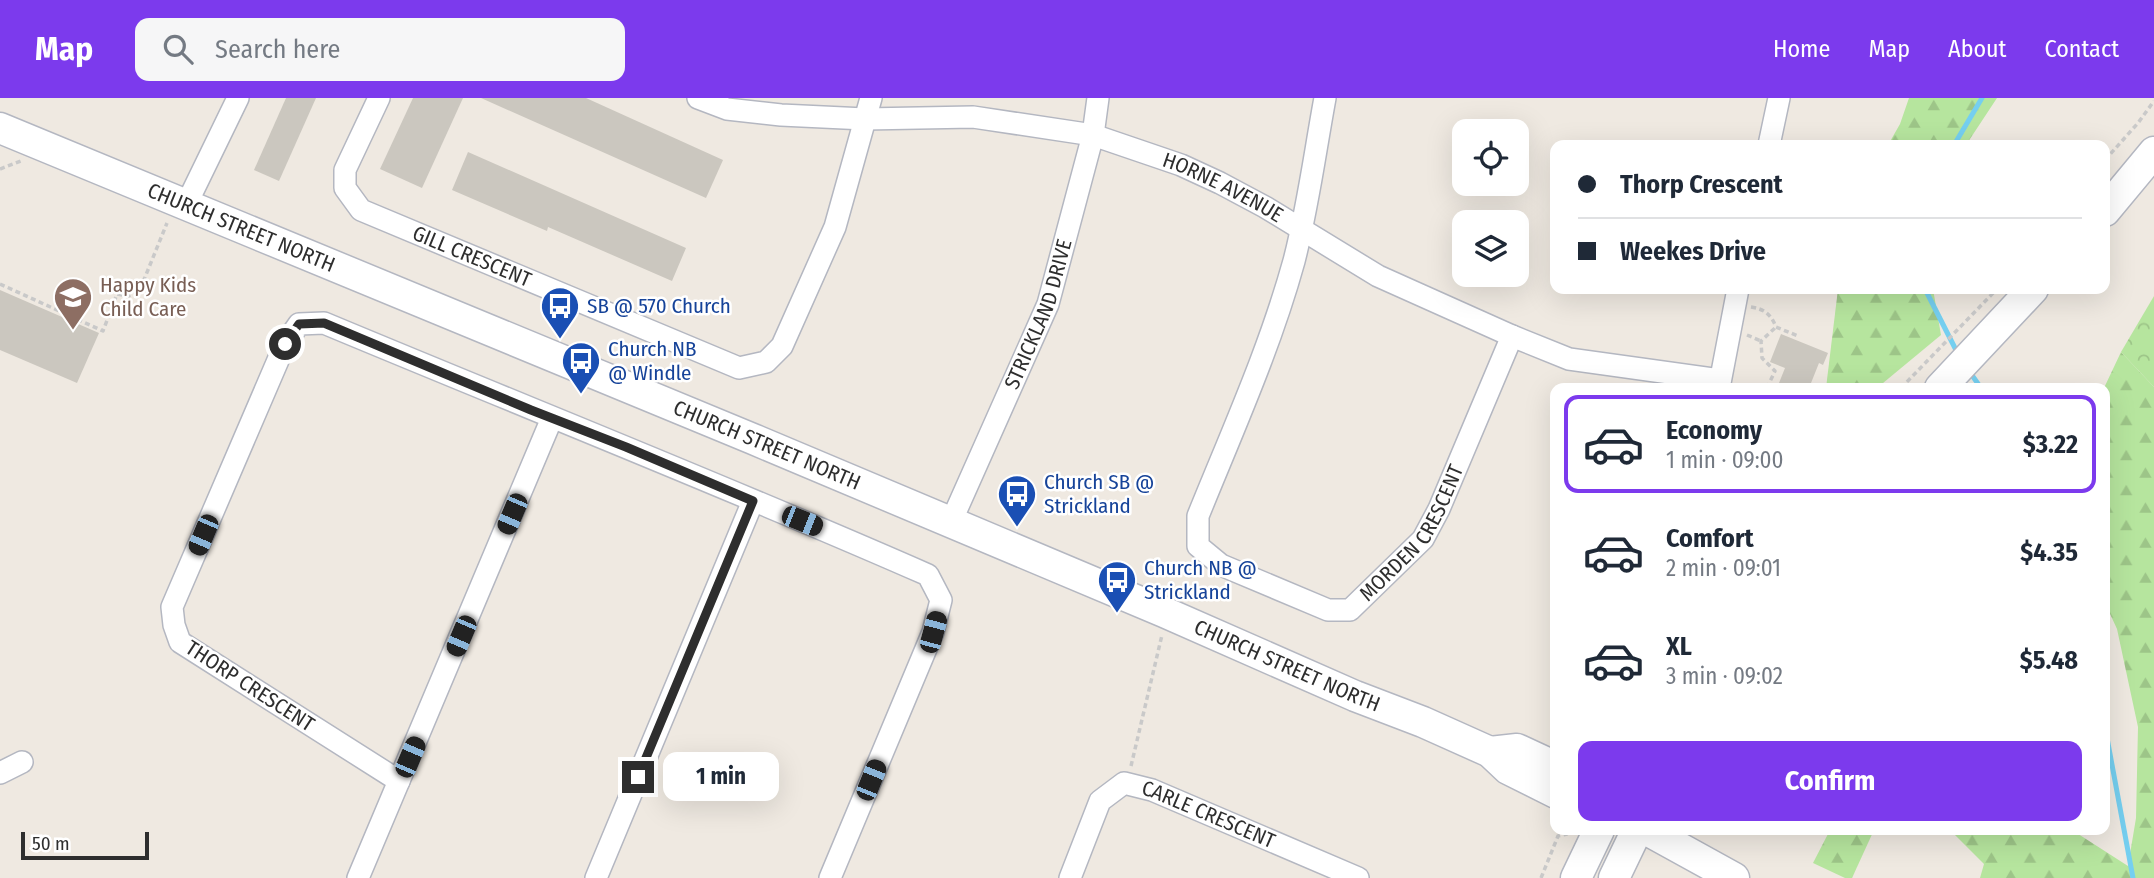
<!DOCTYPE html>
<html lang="en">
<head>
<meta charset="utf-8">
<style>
	:root { --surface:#fff; --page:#f6f6f7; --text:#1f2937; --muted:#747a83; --line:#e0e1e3; --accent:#7c3aed }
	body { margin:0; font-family:"Fira Sans Condensed",sans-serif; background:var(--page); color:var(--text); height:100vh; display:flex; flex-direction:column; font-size:26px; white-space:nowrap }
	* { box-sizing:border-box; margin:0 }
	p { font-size:23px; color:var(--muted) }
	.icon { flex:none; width:38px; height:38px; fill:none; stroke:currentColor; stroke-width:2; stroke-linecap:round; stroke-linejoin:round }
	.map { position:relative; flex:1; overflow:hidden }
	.details { position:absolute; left:1550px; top:285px; width:560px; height:452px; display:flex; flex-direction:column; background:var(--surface); border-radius:14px; box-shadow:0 7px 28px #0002 }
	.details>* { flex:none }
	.guide { position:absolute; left:1550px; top:42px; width:560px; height:154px; border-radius:14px; box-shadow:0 7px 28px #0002; display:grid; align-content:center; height:154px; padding:0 28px; background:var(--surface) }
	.controls { position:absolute; left:1452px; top:21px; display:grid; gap:14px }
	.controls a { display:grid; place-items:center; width:77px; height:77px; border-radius:14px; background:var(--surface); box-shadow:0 7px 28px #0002; font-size:35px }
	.scale { position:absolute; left:21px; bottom:18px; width:128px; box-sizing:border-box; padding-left:7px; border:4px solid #2e2e2e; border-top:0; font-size:19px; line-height:24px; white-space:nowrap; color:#2e2e2e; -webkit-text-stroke:5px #fff; paint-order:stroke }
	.end { position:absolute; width:32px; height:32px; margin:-16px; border:9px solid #2e2e2e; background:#fff; box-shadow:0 0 0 4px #fff }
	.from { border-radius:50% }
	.bubble { position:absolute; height:49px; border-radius:14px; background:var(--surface); box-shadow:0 7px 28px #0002; font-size:23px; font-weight:700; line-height:49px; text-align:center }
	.car { position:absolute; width:21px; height:42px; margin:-21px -10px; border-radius:9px; box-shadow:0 0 5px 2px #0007; background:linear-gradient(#222 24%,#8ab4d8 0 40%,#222 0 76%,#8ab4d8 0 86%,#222 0) }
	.guide b { display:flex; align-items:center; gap:24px; height:66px; font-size:26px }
	.guide b+b { border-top:2px solid var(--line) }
	.guide i { width:18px; height:18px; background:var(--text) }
	ul { padding:12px 0 0; list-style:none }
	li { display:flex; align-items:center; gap:21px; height:98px; margin:0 14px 10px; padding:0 14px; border:4px solid transparent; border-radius:14px }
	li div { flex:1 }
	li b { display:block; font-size:26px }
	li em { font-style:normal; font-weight:700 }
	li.selected { border-color:var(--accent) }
	li>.icon { width:63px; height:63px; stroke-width:1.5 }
	.primary-button { display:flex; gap:14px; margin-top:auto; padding:14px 28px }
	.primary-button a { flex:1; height:80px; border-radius:14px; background:var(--accent); color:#fff; font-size:28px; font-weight:700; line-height:80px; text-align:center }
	header { display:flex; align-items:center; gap:42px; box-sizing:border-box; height:98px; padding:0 35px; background:var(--accent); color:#fff }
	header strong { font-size:33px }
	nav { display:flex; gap:38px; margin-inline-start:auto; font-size:24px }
	.search { width:490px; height:63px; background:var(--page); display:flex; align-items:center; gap:18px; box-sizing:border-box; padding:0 24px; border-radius:14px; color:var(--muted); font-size:26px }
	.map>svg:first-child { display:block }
	.forest { fill:url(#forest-firs) }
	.park { fill:url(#park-crowns) }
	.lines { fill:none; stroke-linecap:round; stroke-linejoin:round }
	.stream { stroke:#75cff0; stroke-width:5 }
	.building { fill:#cbc7bf }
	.street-casing { stroke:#b4b7c1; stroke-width:24 }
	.secondary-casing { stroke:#b4b7c1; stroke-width:33 }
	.path { stroke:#c9c9c9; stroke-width:3.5; stroke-dasharray:5 3.5; stroke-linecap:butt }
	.street { stroke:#fff; stroke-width:21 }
	.secondary { stroke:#fff; stroke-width:30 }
	.route { stroke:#2e2e2e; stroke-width:9 }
	.labels { text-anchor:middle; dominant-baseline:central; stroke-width:5; stroke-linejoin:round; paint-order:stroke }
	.street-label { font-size:21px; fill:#2e2e2e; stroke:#fff }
	.education-label { font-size:21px; fill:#785e54; stroke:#fff; text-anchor:start }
	.transit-label { font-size:21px; fill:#164399; stroke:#fff; text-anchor:start }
</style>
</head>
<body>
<header>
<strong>Map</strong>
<div class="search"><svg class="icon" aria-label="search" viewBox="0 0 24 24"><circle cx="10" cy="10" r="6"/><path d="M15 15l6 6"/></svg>Search here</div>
<nav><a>Home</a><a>Map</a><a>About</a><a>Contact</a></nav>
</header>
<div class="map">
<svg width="2154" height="780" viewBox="0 0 2154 780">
	<defs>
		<pattern id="forest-firs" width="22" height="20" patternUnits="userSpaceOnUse" patternTransform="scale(1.75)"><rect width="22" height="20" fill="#b6e59e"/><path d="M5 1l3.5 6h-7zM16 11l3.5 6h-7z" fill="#9dc588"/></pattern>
		<pattern id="park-crowns" width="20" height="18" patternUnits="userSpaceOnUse" patternTransform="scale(1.75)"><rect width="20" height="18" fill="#b6e59e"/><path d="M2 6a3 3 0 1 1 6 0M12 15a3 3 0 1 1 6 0" fill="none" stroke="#9dc588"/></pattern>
	</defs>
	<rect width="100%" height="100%" fill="#efe9e1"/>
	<g class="forest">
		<polygon points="1909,0 1997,0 1966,47 1888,47 1900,26"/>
		<polygon points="1838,191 1933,191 1941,237 1877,290 1826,290"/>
		<polygon points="2121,254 2154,289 2154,780 1980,780 1984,766 1950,732 2072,732 2128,768 2136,720 2138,629 2117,531 2105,505 2105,290 2104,290"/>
		<polygon points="1830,732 1874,732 1852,780 1845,780 1813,765"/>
	</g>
	<polygon class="park" points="2154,198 2154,289 2121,254"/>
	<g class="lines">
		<g class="stream">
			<polyline points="1954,47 1982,0"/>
			<polyline points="1925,191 1958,256"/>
			<polyline points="1969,273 1981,290"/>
			<polyline points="2105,629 2133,780"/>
		</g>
	</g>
	<g class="building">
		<polygon points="286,0 316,0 279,83 254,72"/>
		<polygon points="413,0 463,0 422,90 380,71"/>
		<polygon points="481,0 586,0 723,62 706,100"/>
		<polygon points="468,54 686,150 672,183 548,129 547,133 452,92"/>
		<polygon points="0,192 99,235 77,285 0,252"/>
		<polygon points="1781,236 1828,255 1823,267 1819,265 1809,290 1777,290 1785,270 1770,264"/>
	</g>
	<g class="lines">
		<g class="street-casing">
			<g id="street">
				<path id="s1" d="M379,0L345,72V90L361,112L739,270L766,264L782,248L835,129L871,0"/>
				<path id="s2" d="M698,0L727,11L781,17L865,21L973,19L1093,37L1181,67L1220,85L1265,109L1378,178L1512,238L1569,261L1720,282"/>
				<path id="s3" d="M1325,0C1315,54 1308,109 1294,163C1270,250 1232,334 1198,418V448L1221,467L1328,512H1350L1423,441L1439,411L1512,238"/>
				<polyline points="1769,47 1779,0"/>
				<polyline points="186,107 238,0"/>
				<polyline points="1719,290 1738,191"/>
				<path id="s4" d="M951,424L1048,206L1093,37L1098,0"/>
				<polyline points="0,675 22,664"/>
				<path d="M399,683L180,544L174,527L172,509L285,246L299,226L324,225C525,309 728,389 928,477L941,502L933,534L830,780"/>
				<polyline points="358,780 552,320"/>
				<polyline points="596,780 753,403"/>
				<path id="s5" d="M1070,780L1100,703L1124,685L1152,692L1358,780"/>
			</g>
		</g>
		<g class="secondary-casing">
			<g id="secondary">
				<path id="s6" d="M0,30L753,341L1164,514L1355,598L1423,624L1490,654L1508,671L1556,695"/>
				<polyline points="2105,113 2154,54"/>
				<polyline points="1940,290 2033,191"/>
				<polyline points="1490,654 1517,651 1556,669"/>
				<polyline points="1647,732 1734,780"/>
				<polyline points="1576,780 1599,732"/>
				<polyline points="1614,780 1637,732"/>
			</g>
		</g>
		<g class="path">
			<polyline points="2105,62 2138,25 2154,3"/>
			<polyline points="0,71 21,63"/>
			<polyline points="0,186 103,233 117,196 128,198 139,194 167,125"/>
			<path d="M1751,209C1764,211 1771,216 1776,229L1798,238"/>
			<polyline points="1747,237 1761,243"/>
			<polyline points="1767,290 1775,273 1762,260 1761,243 1776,229"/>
			<polyline points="1901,290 1997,191"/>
			<polyline points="1131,668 1162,537"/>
			<polyline points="1541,780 1558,738 1567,736 1569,732"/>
		</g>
		<use href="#street" class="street"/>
		<use href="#secondary" class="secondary"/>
	</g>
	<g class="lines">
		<polyline class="route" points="285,246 299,226 324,225 531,312 626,349 753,403 638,679"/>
	</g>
	<defs>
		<g id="school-pin" transform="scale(2.0125)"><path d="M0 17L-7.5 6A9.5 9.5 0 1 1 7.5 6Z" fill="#8d6e63" stroke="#fff"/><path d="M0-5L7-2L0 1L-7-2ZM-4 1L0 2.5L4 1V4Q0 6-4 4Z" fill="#fff"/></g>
		<g id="bus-pin" transform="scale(2.0125)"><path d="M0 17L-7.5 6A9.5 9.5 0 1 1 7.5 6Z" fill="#1a4fb4" stroke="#fff"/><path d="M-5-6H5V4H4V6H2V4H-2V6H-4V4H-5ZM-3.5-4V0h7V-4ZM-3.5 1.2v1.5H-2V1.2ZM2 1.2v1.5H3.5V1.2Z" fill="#fff"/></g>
	</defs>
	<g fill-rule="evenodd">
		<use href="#school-pin" x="73" y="199"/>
		<use href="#bus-pin" x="560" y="208"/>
		<use href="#bus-pin" x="581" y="263"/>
		<use href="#bus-pin" x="1017" y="396"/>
		<use href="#bus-pin" x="1117" y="482"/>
	</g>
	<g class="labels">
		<g class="street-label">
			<text stroke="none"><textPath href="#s2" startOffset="539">HORNE AVENUE</textPath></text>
			<text stroke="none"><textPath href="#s6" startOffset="261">CHURCH STREET NORTH</textPath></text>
			<text stroke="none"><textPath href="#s1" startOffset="245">GILL CRESCENT</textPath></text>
			<text stroke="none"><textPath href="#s4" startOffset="226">STRICKLAND DRIVE</textPath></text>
			<text stroke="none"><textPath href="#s6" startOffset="830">CHURCH STREET NORTH</textPath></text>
			<text stroke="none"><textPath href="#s3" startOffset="737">MORDEN CRESCENT</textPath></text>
			<text stroke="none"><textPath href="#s6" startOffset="1395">CHURCH STREET NORTH</textPath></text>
			<text transform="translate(250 588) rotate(33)">THORP CRESCENT</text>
			<text stroke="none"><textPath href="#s5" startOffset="203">CARLE CRESCENT</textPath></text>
		</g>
		<g class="education-label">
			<text x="100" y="187">Happy Kids<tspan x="100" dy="24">Child Care</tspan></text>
		</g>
		<g class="transit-label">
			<text x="587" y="208">SB @ 570 Church</text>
			<text x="608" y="251">Church NB<tspan x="608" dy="24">@ Windle</tspan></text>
			<text x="1044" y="384">Church SB @<tspan x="1044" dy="24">Strickland</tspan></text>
			<text x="1144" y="470">Church NB @<tspan x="1144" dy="24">Strickland</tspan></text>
		</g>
	</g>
</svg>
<div class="controls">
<a><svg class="icon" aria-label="locate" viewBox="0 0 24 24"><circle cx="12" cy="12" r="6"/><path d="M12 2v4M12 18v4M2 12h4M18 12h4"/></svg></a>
<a><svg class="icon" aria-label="layers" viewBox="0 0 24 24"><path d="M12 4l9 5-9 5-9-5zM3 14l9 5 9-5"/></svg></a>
</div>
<div class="scale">50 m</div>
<i class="end from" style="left:285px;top:246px"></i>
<i class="end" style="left:638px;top:679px"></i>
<div class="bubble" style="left:663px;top:654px;width:116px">1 min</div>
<i class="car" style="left:512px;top:416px;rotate:203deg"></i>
<i class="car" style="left:802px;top:423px;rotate:112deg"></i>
<i class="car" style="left:203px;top:437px;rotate:203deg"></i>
<i class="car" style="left:933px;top:534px;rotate:15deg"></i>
<i class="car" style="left:461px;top:538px;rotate:203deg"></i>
<i class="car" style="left:410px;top:659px;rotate:23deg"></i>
<i class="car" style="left:871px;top:682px;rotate:22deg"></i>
<div class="guide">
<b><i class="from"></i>Thorp Crescent</b>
<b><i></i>Weekes Drive</b>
</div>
<section class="details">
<ul>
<li class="selected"><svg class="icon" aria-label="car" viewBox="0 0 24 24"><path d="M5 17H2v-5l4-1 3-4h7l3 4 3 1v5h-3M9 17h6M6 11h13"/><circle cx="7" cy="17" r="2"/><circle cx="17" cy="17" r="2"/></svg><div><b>Economy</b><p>1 min · 09:00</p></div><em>$3.22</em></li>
<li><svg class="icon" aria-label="car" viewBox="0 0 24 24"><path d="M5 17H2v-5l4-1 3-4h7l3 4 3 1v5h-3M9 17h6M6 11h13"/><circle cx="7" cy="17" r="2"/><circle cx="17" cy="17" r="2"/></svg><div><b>Comfort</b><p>2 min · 09:01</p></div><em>$4.35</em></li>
<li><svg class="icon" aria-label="car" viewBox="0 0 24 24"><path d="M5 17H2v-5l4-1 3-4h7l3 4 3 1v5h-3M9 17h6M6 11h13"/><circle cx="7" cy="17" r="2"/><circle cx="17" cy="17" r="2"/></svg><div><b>XL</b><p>3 min · 09:02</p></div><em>$5.48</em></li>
</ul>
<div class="primary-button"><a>Confirm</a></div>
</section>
</div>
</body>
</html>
